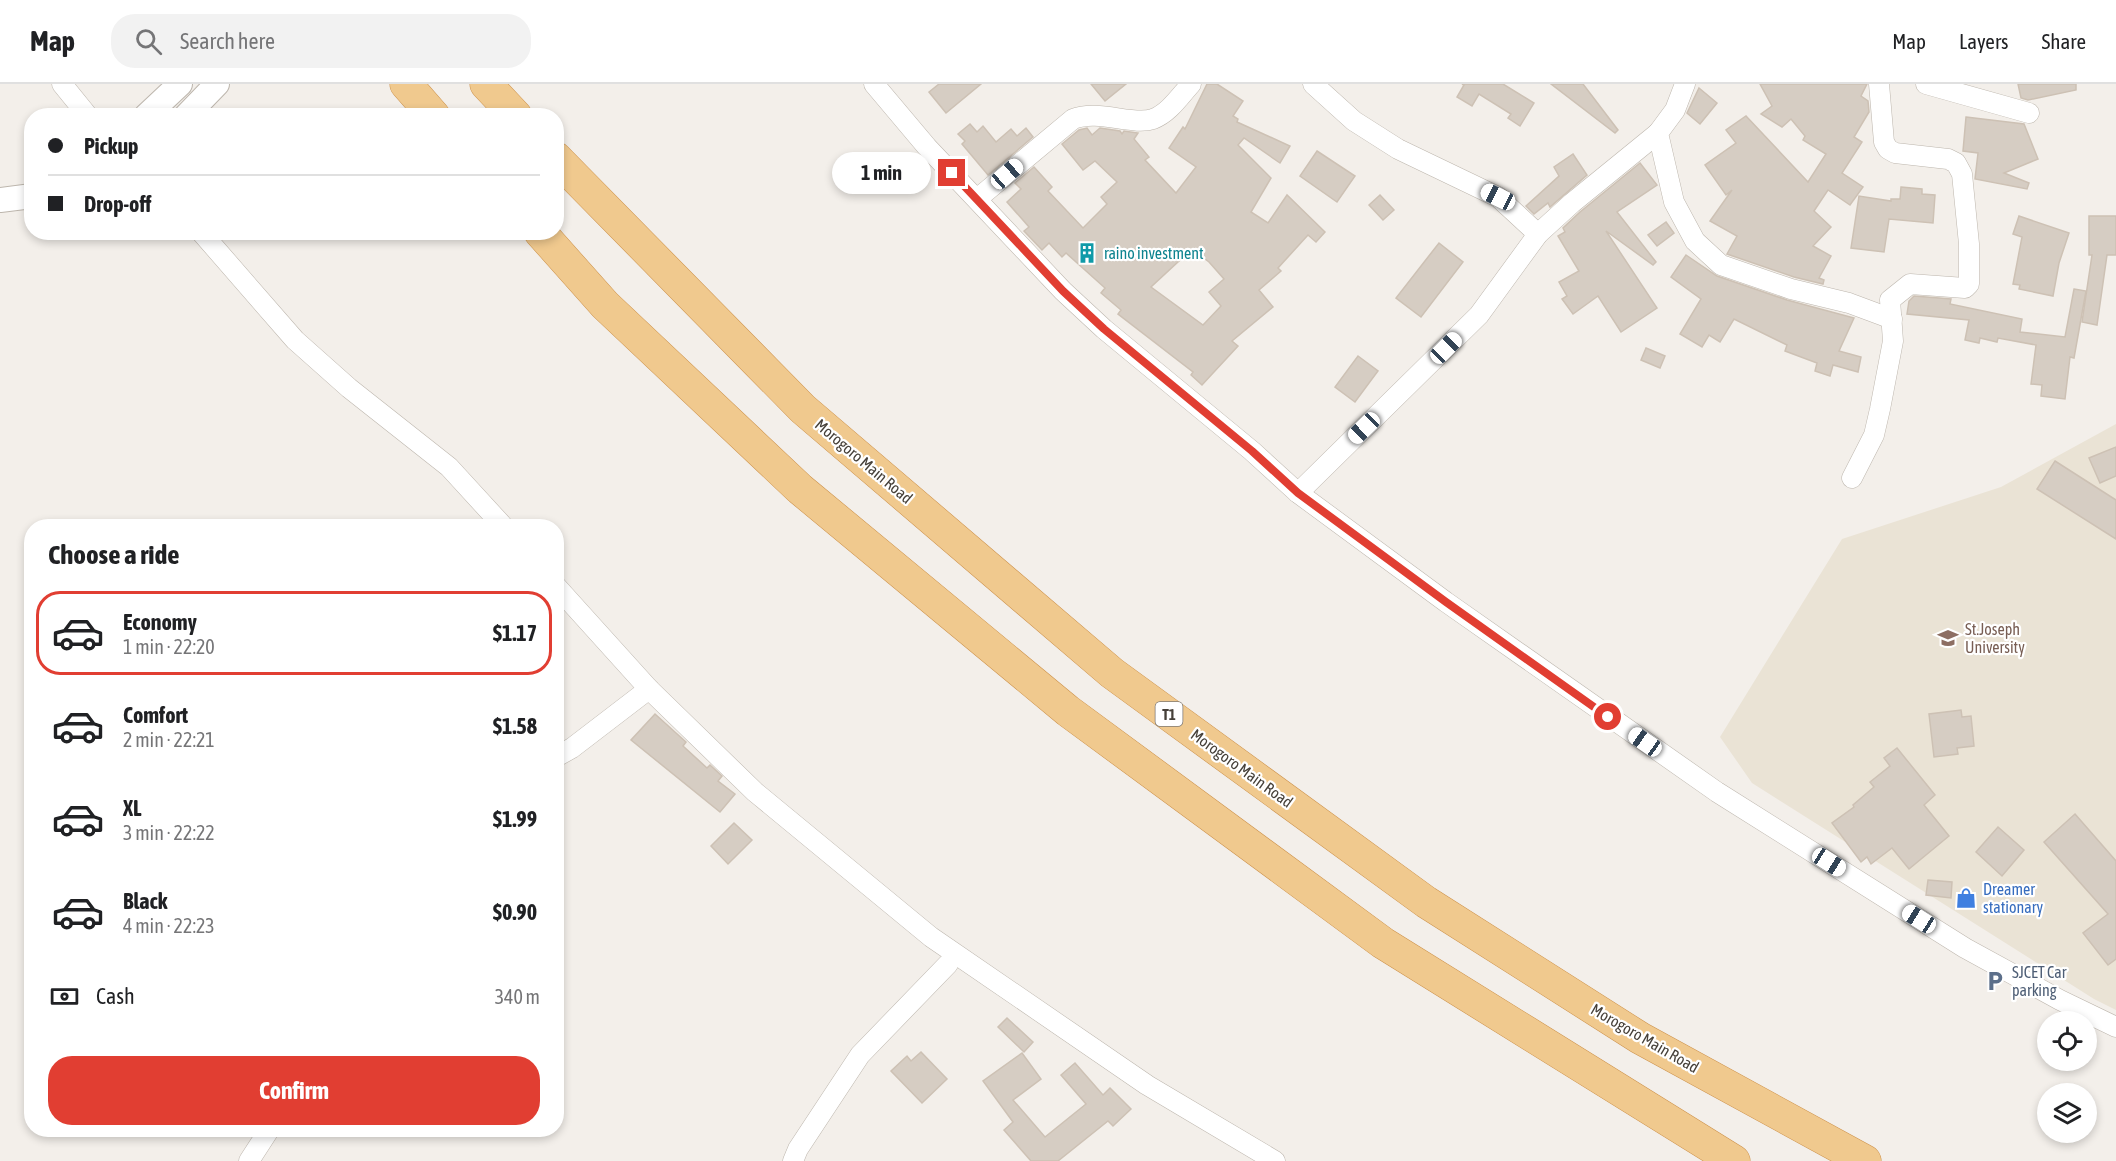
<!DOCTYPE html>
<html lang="en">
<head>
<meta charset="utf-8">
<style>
	:root { --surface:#fff; --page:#f2f2f2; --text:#202124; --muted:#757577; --line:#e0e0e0; --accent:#e13e32 }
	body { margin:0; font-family:"Asap Condensed",sans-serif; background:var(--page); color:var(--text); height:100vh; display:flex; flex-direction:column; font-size:22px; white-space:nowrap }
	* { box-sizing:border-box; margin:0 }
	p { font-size:20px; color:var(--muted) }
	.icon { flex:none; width:33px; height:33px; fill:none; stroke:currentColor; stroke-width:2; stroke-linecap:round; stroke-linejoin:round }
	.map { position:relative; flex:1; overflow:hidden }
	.details { position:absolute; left:24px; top:435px; width:540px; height:618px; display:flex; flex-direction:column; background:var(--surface); border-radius:24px; box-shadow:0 3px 9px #0003 }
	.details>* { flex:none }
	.hud { position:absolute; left:24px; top:24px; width:540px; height:132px; border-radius:24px; box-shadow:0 3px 9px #0003; display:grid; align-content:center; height:132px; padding:0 24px; background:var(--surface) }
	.tools { position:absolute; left:2037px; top:927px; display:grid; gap:12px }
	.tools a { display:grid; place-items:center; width:60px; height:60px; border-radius:50%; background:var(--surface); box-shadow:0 3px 9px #0003; font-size:30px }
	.end { position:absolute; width:27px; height:27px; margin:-14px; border:8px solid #e13e32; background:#fff; box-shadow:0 0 0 3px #fff }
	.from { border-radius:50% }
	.bubble { position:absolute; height:42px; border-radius:21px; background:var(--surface); box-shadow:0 3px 9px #0003; font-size:20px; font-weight:700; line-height:42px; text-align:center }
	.car { position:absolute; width:18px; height:36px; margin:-18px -9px; border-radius:8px; box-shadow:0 0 4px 2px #0007; background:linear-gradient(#fff 24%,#345 0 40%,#fff 0 76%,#345 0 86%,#fff 0) }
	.hud b { display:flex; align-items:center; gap:21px; height:57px; font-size:22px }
	.hud b+b { border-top:2px solid var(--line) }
	.hud i { width:15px; height:15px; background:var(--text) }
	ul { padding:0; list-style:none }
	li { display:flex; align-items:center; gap:18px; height:84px; margin:0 12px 9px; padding:0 12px; border:3px solid transparent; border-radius:24px }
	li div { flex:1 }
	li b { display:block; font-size:22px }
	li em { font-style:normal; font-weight:700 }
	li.active { border-color:var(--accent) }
	li>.icon { width:54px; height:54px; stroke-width:1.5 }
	h2 { padding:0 24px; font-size:27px; line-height:72px }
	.pay { display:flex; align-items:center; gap:15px; height:66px; padding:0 24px; font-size:22px }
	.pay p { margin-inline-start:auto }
	.action { display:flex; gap:12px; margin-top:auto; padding:12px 24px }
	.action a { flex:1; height:69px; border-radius:24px; background:var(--accent); color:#fff; font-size:24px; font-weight:700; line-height:69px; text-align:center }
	header { display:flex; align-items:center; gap:36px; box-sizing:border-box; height:84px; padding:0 30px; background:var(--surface); border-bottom:2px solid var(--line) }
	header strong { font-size:28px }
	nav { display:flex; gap:33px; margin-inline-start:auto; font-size:21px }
	.search { width:420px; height:54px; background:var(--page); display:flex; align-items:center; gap:15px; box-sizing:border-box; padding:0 21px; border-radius:24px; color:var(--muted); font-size:22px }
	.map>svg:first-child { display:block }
	.education { fill:#eae3d5 }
	.building { fill:#d6cdc3; stroke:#cdc1b4; stroke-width:1.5; fill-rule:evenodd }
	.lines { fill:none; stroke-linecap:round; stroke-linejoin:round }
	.minor-casing { stroke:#bdb6ad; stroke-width:21 }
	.tertiary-casing { stroke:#bdb6ad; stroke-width:26 }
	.trunk-casing { stroke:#cc914b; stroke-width:33 }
	.minor { stroke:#fff; stroke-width:20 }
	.tertiary { stroke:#fff; stroke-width:24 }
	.trunk { stroke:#f0c98e; stroke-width:32 }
	.route { stroke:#e13e32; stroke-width:8 }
	.labels { text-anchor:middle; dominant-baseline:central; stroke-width:4.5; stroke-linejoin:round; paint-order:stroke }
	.shield { fill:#fff; stroke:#7e7974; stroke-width:1.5 }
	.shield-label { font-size:15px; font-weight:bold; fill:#464039 }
	.culture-label { font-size:16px; fill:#0d838f; stroke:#fff; text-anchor:start }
	.street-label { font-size:16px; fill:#464039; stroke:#fff }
	.education-label { font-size:16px; fill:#785e54; stroke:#fff; text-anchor:start }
	.shop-label { font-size:16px; fill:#366cbe; stroke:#fff; text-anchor:start }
	.service-label { font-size:16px; fill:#4e5e75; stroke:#fff; text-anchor:start }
</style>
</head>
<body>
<header>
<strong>Map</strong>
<div class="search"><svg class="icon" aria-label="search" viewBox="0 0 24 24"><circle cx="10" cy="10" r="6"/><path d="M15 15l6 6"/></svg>Search here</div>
<nav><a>Map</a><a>Layers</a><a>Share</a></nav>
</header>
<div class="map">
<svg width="2116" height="1077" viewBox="0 0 2116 1077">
	<rect width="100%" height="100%" fill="#f3efea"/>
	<polygon class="education" points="2116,340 2116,926 2094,915 1752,699 1720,653 1842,455 2001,403"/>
	<g class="building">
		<polygon points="939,0 981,0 946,29 929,8"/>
		<polygon points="1091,0 1126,0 1105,17"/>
		<path d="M1207,0H1217L1243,17L1233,32L1238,35L1237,38L1290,62L1280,79L1244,54L1238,61L1271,94L1251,128L1268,139L1287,111L1325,148L1316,158L1308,151L1278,184L1281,187L1259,206L1273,223L1232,257L1238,262L1202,301L1191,291L1193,288L1118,230L1121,226L1101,209L1105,204L1066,169L1062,173L1049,159L1042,166L1024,147L1029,143L1007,118L1021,105L1015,99L1034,83L1052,103L1048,107L1083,144L1107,120L1101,113L1117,98L1095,77L1083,86L1062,60L1079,46L1087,44L1092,51L1100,44L1120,47L1122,50L1124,47L1138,49L1134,55L1149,73L1145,76L1176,109L1196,83L1169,64L1183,43L1185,45ZM1192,165L1209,178L1224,195L1209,208L1221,222L1203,241L1151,203Z"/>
		<polygon points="1462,0 1503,0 1534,19 1520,42 1508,34 1511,30 1479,10 1472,22 1457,13 1464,1"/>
		<polygon points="1551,0 1583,0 1618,46 1615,49"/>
		<polygon points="1760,0 1867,0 1861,12 1868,17 1869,28 1854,53 1862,58 1842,89 1863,103 1850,121 1828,106 1814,127 1831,143 1813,162 1831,172 1819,194 1824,196 1823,200 1794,193 1727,170 1737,152 1710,137 1732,106 1726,111 1705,81 1736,59 1726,46 1746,32 1808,98 1826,70 1803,56 1805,52 1791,35 1782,43 1761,30 1772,22"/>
		<polygon points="2018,0 2076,0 2076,6 2028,16 2021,14"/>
		<polygon points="1699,4 1717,19 1700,40 1687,29"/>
		<polygon points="1966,33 2024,40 2038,75 2004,89 2029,99 2027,105 1975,95 1978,69 1963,67"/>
		<polygon points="970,40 977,48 983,42 996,58 1011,45 1017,52 1026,44 1033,53 988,91 962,60 965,57 958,50"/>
		<polygon points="1317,67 1355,92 1337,118 1300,92"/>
		<polygon points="1573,70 1587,91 1550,123 1548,119 1534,130 1526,122 1559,92 1554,83"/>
		<polygon points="1640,79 1657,101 1617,128 1656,178 1653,181 1606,147 1657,224 1621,248 1598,212 1573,230 1562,215 1567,212 1559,198 1579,187 1558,152 1565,148 1563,144 1580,128"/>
		<polygon points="1901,103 1922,105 1922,110 1935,111 1933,139 1889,135 1884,168 1851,164 1859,112 1891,117 1891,115 1900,115"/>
		<polygon points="1380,111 1394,126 1383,136 1369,121"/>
		<polygon points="2019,132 2069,149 2059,179 2053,212 2019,205 2020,201 2013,200 2022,153 2013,150"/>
		<polygon points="2089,132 2116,132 2116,171 2107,171 2097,241 2082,238 2092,171 2089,171"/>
		<polygon points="1666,138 1674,149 1657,162 1648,151"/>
		<polygon points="1439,159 1463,178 1421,233 1396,214"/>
		<polygon points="1686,171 1717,192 1787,216 1854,234 1839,267 1861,273 1858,288 1833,281 1830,292 1815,287 1817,279 1785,267 1787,261 1734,235 1720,258 1709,251 1702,263 1680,250 1701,215 1671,193"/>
		<polygon points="2074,205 2086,207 2074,274 2070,273 2065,315 2041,312 2042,301 2031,300 2036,261 1998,254 1997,258 1980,254 1979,259 1965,256 1969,236 1907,230 1909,217 1914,212 1951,215 1950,220 2022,235 2020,248 2065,253"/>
		<polygon points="1646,264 1665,272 1660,284 1641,276"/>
		<polygon points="1358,272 1378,287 1355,318 1335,303"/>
		<polygon points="2116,363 2116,392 2100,399 2089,374"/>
		<polygon points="2055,377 2116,416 2116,455 2037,405"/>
		<polygon points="1961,626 1962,633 1971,632 1974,662 1957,664 1958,670 1934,673 1929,630"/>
		<polygon points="655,630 686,658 683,662 707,684 710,681 722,692 718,697 735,710 720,728 631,656"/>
		<polygon points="1897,664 1935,711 1924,721 1949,752 1909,785 1892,764 1871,780 1867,773 1861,778 1832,739 1854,723 1853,721 1874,703 1870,698 1890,682 1884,674"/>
		<polygon points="2075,730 2116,777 2116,875 2108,881 2083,849 2108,830 2044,758"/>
		<polygon points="734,739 752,756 728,780 711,762"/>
		<polygon points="1998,743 2024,766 2002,792 1976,768"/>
		<polygon points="1928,796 1952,798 1951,814 1926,811"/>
		<polygon points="1007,934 1033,958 1024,968 998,943"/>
		<polygon points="921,968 947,995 922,1019 891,987 907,972 911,977"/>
		<polygon points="1022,969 1041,995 1013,1016 1045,1053 1086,1020 1061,991 1075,979 1103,1011 1110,1004 1131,1025 1113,1042 1108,1037 1058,1077 1031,1077 1004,1046 1013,1038 983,997"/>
	</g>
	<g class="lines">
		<g class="minor-casing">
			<g id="minor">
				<polyline points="62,0 88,32"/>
				<polyline points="874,0 927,63 1063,207 1104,245 1252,367 1298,409 1446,518 1717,708 1965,864 2060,916 2116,943"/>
				<polyline points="1313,0 1354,37 1398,65 1498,113 1538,150"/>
				<polyline points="1685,0 1675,26 1658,49 1674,118 1695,157 1721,181 1791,205 1849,219 1892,235"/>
				<polyline points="1926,0 2029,29"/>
				<path d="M977,115L1073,35C1098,25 1133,42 1153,35C1169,29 1180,12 1191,0"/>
				<polyline points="201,148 295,256 349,304 449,383 503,442"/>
				<polyline points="1852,394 1874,351 1880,325 1893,257 1890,216 1910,200 1965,204 1969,200 1969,160 1962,90 1956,79 1948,75 1895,69 1888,65 1884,58 1879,0"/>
				<polyline points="1298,409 1479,231 1538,150 1572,119 1658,49"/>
				<polyline points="556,502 649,605 755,708 931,853 1147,1001 1275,1077"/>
				<polyline points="556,673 572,664 649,605"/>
				<polyline points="249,1077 269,1046"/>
				<polyline points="793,1077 798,1065 860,971 948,880"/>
			</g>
		</g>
		<g class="tertiary-casing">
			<g id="tertiary">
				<polyline points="146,32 180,0"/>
				<polyline points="186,32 217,0"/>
				<polyline points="0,116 32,112"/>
			</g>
		</g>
		<g class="trunk-casing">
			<g id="trunk">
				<polyline points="406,0 434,32"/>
				<polyline points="486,0 516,32"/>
				<polyline points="556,74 803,325 1112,589 1426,818 1640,954 1865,1077"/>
				<polyline points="540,148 605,221 800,405 1068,627 1383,859 1734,1077"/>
			</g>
		</g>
		<use href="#minor" class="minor"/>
		<use href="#tertiary" class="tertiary"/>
		<use href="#trunk" class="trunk"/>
	</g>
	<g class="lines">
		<polyline class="route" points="952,89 1063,207 1104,245 1252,367 1298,409 1446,518 1608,633"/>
	</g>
	<defs>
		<g id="building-bare" transform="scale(1.62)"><path d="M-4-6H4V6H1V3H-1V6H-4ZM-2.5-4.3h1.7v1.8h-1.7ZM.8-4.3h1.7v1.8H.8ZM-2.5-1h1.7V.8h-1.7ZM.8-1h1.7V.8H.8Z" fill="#0f9aa8" stroke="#fff" stroke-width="2.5" paint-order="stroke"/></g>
		<g id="university-bare" transform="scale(1.62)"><path d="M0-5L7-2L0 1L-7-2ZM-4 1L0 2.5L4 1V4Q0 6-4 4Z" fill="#8d6e63" stroke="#fff" stroke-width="2.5" paint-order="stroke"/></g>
		<g id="shop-bare" transform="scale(1.62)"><path d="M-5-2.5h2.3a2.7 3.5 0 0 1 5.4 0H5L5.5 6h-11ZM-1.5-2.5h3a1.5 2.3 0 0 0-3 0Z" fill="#3f7fe0" stroke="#fff" stroke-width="2.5" paint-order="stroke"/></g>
		<g id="parking-bare" transform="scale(1.62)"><path d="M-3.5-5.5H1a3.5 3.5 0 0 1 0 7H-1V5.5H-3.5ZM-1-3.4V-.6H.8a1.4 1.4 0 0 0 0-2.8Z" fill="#5c6f8a" stroke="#fff" stroke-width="2.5" paint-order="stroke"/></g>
	</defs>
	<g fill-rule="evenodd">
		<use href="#building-bare" x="1087" y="169"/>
		<use href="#university-bare" x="1948" y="554"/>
		<use href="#shop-bare" x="1966" y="814"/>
		<use href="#parking-bare" x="1995" y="897"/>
	</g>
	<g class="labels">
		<rect class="shield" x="1155.5" y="618" width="27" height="24" rx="4.5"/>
		<g class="shield-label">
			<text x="1169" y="630">T1</text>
		</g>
		<g class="culture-label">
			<text x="1104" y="169">raino investment</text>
		</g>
		<g class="street-label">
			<text transform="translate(864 377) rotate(40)">Morogoro Main Road</text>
			<text transform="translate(1242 684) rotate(36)">Morogoro Main Road</text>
			<text transform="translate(1645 954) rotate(30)">Morogoro Main Road</text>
		</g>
		<g class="education-label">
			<text x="1965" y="545">St.Joseph<tspan x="1965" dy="18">University</tspan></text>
		</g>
		<g class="shop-label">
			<text x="1983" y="805">Dreamer<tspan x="1983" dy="18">stationary</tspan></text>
		</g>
		<g class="service-label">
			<text x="2012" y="888">SJCET Car<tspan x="2012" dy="18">parking</tspan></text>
		</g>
	</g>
</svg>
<div class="tools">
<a><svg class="icon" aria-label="locate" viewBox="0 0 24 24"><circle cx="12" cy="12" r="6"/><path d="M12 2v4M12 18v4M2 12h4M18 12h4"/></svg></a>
<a><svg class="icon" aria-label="layers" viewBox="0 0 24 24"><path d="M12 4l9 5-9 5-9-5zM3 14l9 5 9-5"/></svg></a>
</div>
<i class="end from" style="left:1608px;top:633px"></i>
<i class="end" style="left:952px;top:89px"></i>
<div class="bubble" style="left:832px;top:68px;width:99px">1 min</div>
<i class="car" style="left:1007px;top:90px;rotate:49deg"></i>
<i class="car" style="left:1498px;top:113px;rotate:296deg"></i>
<i class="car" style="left:1446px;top:264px;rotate:45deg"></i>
<i class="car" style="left:1364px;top:344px;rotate:226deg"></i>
<i class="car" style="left:1645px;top:658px;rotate:305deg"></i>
<i class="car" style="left:1829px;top:778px;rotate:122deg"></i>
<i class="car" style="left:1919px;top:835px;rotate:302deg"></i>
<div class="hud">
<b><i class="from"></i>Pickup</b>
<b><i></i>Drop-off</b>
</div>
<section class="details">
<h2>Choose a ride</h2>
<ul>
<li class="active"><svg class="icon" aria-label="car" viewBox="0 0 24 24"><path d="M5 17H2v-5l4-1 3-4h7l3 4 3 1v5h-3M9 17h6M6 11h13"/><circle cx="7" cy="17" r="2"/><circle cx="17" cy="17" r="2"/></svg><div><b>Economy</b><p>1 min · 22:20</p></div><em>$1.17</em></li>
<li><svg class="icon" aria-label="car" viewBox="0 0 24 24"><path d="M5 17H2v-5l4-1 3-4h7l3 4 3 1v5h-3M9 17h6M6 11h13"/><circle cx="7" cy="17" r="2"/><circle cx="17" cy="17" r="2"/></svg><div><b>Comfort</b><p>2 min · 22:21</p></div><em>$1.58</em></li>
<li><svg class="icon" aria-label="car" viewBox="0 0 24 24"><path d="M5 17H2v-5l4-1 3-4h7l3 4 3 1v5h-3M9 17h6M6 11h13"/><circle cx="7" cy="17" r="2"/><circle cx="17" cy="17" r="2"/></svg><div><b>XL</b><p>3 min · 22:22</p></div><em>$1.99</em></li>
<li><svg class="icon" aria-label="car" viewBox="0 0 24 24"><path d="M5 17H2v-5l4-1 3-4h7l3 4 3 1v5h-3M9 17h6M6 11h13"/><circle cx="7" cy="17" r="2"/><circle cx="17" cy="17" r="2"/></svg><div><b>Black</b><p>4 min · 22:23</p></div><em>$0.90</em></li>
</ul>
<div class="pay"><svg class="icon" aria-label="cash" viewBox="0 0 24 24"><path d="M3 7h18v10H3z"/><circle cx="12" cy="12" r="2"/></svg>Cash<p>340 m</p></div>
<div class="action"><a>Confirm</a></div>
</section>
</div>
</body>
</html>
